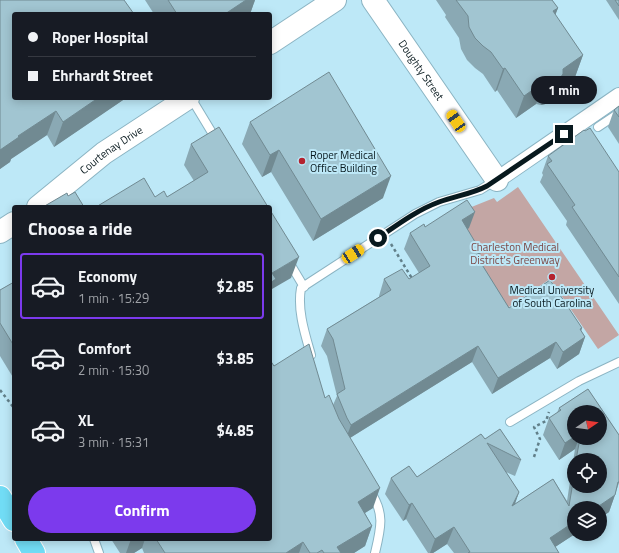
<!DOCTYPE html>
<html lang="en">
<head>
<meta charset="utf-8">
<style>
	:root { --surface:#171b24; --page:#20242c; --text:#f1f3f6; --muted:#9ea1a6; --line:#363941; --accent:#7c3aed }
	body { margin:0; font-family:"Titillium Web",sans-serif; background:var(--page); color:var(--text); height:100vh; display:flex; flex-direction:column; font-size:15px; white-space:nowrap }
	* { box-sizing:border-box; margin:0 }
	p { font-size:13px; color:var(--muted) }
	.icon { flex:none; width:22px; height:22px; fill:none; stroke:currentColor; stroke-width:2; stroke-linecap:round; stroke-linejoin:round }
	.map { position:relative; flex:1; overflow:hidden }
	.details { position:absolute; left:12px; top:205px; width:260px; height:336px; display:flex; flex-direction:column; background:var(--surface); border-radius:4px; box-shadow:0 2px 10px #0003 }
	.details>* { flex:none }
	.banner { position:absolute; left:12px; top:12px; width:260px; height:88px; border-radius:4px; box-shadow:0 2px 10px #0003; display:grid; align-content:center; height:88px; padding:0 16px; background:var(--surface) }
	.needle { width:26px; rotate:77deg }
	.controls { position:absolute; left:567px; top:405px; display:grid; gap:8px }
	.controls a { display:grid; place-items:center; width:40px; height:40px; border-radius:50%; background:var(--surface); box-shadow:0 2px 10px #0003; font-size:20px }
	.end { position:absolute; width:18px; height:18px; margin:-9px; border:5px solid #08191e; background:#fff; box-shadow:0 0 0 2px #fff }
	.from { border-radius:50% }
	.bubble { position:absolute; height:28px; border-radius:14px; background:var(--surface); box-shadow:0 2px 10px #0003; font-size:13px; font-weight:700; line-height:28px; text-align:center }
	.car { position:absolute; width:12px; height:24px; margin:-12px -6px; border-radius:5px; box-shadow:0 0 3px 1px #0007; background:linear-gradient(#f5c518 24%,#345 0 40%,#f5c518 0 76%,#345 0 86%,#f5c518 0) }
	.banner b { display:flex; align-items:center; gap:14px; height:38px; font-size:15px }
	.banner b+b { border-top:1px solid var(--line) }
	.banner i { width:10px; height:10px; background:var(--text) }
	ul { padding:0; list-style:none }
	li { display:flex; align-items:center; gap:12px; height:66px; margin:0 8px 6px; padding:0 8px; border:2px solid transparent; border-radius:4px }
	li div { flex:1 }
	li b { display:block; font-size:15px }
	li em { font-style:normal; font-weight:700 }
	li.selected { border-color:var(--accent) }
	li>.icon { width:36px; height:36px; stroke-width:1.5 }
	h2 { padding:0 16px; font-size:18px; line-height:48px }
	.primary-button { display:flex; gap:8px; margin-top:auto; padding:8px 16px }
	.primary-button a { flex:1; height:46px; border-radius:24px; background:var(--accent); color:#fff; font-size:16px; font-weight:700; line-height:46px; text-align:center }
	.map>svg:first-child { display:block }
	.green { fill:#c3a6a4 }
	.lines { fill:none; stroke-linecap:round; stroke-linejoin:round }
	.lane-casing { stroke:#8bb4c3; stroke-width:10 }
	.street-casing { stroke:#8bb4c3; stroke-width:18 }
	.secondary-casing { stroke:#8bb4c3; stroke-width:24 }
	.primary-casing { stroke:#fff; stroke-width:24 }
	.path { stroke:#617f89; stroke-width:2.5; stroke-dasharray:3 3; stroke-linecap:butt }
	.lane { stroke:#fff; stroke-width:8 }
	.street { stroke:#fff; stroke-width:16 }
	.secondary { stroke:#fff; stroke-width:22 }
	.primary { stroke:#71dcf5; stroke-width:22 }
	.wall { fill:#8aa9b4; fill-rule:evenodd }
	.shaded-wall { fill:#718a92 }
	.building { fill:#a1c5d1; stroke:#718a92 }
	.route { stroke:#08191e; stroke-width:5 }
	.poi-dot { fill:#b4232f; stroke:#bde8f7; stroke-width:1.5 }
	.labels { text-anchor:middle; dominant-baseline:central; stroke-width:4; stroke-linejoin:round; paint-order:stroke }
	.street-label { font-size:11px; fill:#08191e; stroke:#bde8f7 }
	.poi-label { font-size:11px; fill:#08191e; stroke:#bde8f7; text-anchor:start }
	.park-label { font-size:11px; fill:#7b4745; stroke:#bde8f7 }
</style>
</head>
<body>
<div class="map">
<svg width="619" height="553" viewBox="0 0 619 553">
	<rect width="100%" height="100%" fill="#bde8f7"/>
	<polygon class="green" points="518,187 619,335 598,349 550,279 503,311 454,214 494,198 497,202"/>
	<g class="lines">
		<g class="lane-casing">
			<g id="lane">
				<polyline points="191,98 217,141"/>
				<polyline points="598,127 619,113"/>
				<polyline points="289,262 304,287"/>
				<path d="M311,355C305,334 297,310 301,288L415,214L439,202L480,190L496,180"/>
				<polyline points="510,422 579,381 619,362"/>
				<path d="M370,491C385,513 381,528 375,553"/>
				<polyline points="94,539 99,553"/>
			</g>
		</g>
		<g class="street-casing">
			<polyline id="street" points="497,180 619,96"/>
		</g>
		<g class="secondary-casing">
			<g id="secondary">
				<path id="s1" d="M373,0L497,180"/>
				<polyline points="270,43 335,0"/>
				<path id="s2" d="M38,207L104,153L188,98"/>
				<polyline points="0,232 14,223"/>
			</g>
		</g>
		<g class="primary-casing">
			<g id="primary">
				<polyline points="0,497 14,520"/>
				<polyline points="26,539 34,553"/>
			</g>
		</g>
		<g class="path">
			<polyline points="391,244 413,280"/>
			<polyline points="0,390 14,408"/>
			<polyline points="534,457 540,439 534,427 546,421 549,412"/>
		</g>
		<use href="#lane" class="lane"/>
		<use href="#street" class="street"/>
		<use href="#secondary" class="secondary"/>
		<use href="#primary" class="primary"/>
	</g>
	<g class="wall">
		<polygon points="0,0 14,98 126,98 54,147 47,135 11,159 10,162 0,169"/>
		<polygon points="145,0 255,0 250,14 154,14"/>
		<polygon points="436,0 552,0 558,8 555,15 583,55 575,77 557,90 555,96 550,103 541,105 536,104 516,118 497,90 495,92 483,74 475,68 467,60 461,49 459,38 445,17 446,15"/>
		<polygon points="606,0 619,0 619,20"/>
		<polygon points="619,106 619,144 608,127 614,110"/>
		<polygon points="250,122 383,198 313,241 271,172 262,177 242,144"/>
		<polygon points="191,144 268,207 155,197 167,197 194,181 184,165"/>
		<polygon points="548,156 619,172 619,304 566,225 567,221 540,182 543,175 542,173"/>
		<polygon points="425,227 469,228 467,229 478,258 509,308 582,328 581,331 585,337 579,354 557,369 550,358 492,394 472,362 350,438 373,508 365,513 372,526 365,546 354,553 144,553 142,548 134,553 120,553 111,539 270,539 274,366 325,398 333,405 337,396 327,356 321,346 327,329 379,297 379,296 384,279 409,279 419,273 404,249 410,233"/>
		<polygon points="14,282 14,379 0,356 0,290"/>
		<path d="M588,389L619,435V483L609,512L600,518V508H574V534H575L555,547L559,553H454L447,544L433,553H428L406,519L403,521L385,494L391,478L409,466L417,477L481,434L485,439L500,429L521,460L515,476L506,472L519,492L515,504L553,479L567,501L575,449L559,460L543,435L549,418L557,413L559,408ZM574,412H600V438H574ZM574,460H600V486H574Z"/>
	</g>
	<g class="shaded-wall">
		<polygon points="246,0 255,0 250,14 225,14"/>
		<polygon points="558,8 549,31 553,11"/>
		<polygon points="583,55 575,77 557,90 555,96 550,103 541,105 550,83 563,69"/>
		<polygon points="505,68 497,90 495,92 503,69"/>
		<polygon points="544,82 536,104 516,118 524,96"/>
		<polygon points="98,98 126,98 54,147 63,122"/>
		<polygon points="56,111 47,135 11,159 10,162 0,169 0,150 18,136"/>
		<polygon points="279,150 271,172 262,177 270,155"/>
		<polygon points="391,176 383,198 313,241 321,219"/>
		<polygon points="475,212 469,228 456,237 462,220"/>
		<polygon points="481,252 475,268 476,255"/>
		<polygon points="299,257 291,278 272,289 270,296 270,279 272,273"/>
		<polygon points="582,328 576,343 585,337 579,354 557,369 563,352 580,329"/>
		<polygon points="556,342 550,358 492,394 498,378"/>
		<polygon points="478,346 472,362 345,441 351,425"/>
		<polygon points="574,437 574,438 579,438 575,449 559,460 565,443"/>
		<polygon points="380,488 373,508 350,522 358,502"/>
		<polygon points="519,492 513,509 512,506"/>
		<polygon points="615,495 609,512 600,518 600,508 596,508"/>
		<polygon points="412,503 406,519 403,521 409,505"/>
		<polygon points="574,522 574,534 575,534 546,553 550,538"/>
		<polygon points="372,526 365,546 354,553 335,553 337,547"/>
		<polygon points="454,527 447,544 433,553 430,553 435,539"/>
		<polygon points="131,539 145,539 142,548 134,553 126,553"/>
		<polygon points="303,542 299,553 286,553"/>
	</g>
	<g class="building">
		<polygon points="0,0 124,0 134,14 14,14 14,98 98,98 63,122 56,111 18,136 19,137 0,150"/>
		<polygon points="168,0 246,0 225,14 177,14"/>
		<polygon points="456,0 552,0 558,8 553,11 583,55 563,69 563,74 558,81 550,83 544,82 524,96 505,68 503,69 491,52 483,46 475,38 469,27 468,16"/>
		<polygon points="615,0 619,0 619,6"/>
		<polygon points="329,72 391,176 321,219 279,150 270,155 250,122"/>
		<polygon points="619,106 619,117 614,110"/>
		<polygon points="219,127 268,207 96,207 144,178 155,197 164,191 167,197 208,172 191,144"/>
		<polygon points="590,128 619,172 619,277 572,207 575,205 547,164 552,161 548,156 584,130 585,131"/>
		<polygon points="75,192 84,207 43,207 67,193 68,196"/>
		<polygon points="467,200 475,212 462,220 481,252 476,255 509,308 550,280 582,328 580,329 585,337 563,352 556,342 498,378 478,346 351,425 347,418 337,394 345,389 333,339 327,329 391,290 384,279 402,269 409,279 430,266 410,233 424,224 425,227"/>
		<polygon points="270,210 299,257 272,273 276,279 270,283"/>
		<polygon points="14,282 14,346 0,323 0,290"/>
		<polygon points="309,344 325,398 329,395 339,419 380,488 358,502 372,526 337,547 341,553 324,553 322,550 317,553 310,553 303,542 286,553 165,553 156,539 270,539 270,360 274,366"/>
		<polygon points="588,389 619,435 619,482 618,482 615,495 596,508 574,508 574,522 550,538 559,553 468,553 470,552 454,527 435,539 412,503 409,505 391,478 409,466 417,477 481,434 485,439 500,429 521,460 487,443 519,492 512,506 553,479 569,506 574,476 574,486 600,486 600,460 576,460 580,438 600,438 600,412 574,412 574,437 565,443 549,418 561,410 559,408"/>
	</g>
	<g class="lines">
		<path class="route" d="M378,238C397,225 417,210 439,202C455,196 472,194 487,186L564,134"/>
	</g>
	<g class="poi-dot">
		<circle cx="302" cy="161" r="4"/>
		<circle cx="552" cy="277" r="4"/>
	</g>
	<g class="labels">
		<g class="street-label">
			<text stroke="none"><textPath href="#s1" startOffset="85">Doughty Street</textPath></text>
			<text stroke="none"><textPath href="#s2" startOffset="93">Courtenay Drive</textPath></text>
		</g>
		<g class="poi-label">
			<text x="310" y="155">Roper Medical<tspan x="310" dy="13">Office Building</tspan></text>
			<text x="552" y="290" text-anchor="middle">Medical University<tspan x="552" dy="13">of South Carolina</tspan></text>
		</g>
		<g class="park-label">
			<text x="515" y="247">Charleston Medical<tspan x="515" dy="13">District's Greenway</tspan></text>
		</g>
	</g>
</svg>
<div class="controls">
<a><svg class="needle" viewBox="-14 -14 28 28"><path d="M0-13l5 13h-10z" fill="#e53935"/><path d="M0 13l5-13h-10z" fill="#9ea1a6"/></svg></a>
<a><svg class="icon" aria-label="locate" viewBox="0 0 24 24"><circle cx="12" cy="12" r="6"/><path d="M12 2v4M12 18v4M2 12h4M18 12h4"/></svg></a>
<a><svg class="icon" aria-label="layers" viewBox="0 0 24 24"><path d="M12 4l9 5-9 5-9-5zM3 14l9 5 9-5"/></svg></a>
</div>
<i class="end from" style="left:378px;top:238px"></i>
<i class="end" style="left:564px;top:134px"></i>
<div class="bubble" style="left:531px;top:76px;width:66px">1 min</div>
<i class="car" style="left:456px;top:121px;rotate:326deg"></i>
<i class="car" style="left:353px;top:254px;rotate:57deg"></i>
<div class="banner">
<b><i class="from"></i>Roper Hospital</b>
<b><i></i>Ehrhardt Street</b>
</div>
<section class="details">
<h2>Choose a ride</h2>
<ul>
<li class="selected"><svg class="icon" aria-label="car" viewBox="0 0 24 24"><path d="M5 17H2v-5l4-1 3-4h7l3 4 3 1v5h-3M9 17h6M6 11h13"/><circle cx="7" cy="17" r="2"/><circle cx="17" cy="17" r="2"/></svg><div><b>Economy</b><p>1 min · 15:29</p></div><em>$2.85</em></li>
<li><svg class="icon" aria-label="car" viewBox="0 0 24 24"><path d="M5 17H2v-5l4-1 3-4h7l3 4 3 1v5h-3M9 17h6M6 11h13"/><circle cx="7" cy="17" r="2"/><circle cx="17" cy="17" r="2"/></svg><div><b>Comfort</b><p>2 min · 15:30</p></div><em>$3.85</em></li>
<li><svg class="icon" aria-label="car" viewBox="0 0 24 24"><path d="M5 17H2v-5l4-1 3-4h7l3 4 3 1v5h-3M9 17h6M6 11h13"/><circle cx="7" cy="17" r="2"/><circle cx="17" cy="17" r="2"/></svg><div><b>XL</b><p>3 min · 15:31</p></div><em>$4.85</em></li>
</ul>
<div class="primary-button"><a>Confirm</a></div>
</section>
</div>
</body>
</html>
